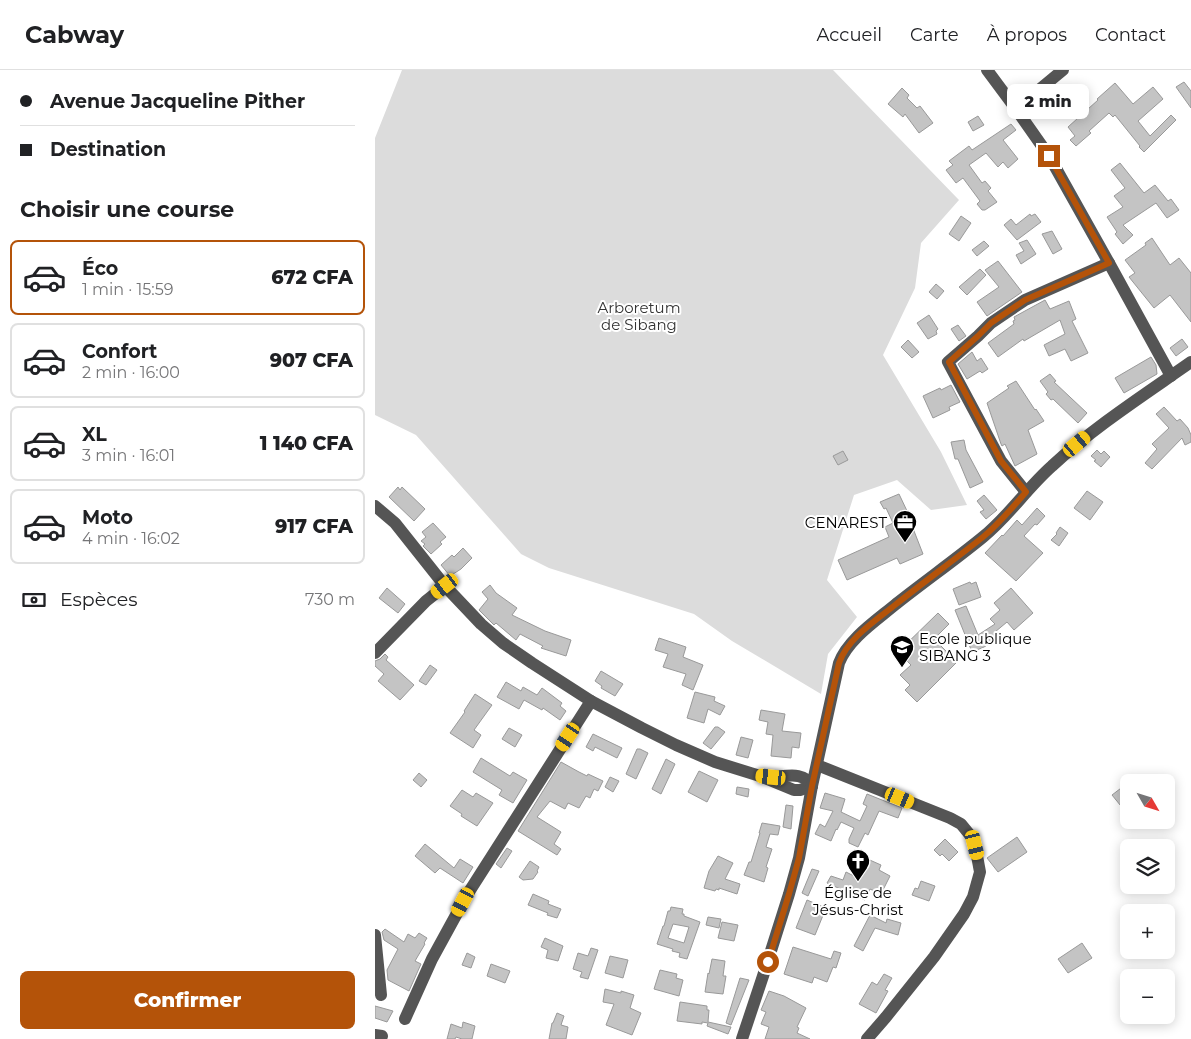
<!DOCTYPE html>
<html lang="fr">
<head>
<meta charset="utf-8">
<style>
	:root { --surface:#fff; --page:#f2f2f2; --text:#202124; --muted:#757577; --line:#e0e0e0; --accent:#b45309 }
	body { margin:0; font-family:Montserrat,sans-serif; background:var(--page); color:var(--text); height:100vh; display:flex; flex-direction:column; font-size:19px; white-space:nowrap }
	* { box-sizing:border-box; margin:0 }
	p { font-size:16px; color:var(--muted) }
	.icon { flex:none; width:28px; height:28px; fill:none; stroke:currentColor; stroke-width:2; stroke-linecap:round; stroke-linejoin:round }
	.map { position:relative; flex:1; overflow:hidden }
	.panel { display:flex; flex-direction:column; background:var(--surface); width:375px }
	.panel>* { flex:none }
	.banner { display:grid; align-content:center; height:110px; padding:0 20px; background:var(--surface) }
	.needle { width:32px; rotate:129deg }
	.fabs { position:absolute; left:745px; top:704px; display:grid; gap:10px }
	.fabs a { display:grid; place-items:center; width:55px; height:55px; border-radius:8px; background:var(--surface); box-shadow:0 2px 12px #0003; font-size:25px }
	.end { position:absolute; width:22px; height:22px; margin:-11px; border:6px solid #b45309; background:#fff; box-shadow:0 0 0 2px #fff }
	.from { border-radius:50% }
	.bubble { position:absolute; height:35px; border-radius:8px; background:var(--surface); box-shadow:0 2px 12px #0003; font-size:16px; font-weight:800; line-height:35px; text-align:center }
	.car { position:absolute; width:15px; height:30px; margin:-15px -8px; border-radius:6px; box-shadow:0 0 4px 1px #0007; background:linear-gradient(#f5c518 24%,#345 0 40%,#f5c518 0 76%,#345 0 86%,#f5c518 0) }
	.banner b { display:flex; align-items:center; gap:18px; height:48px; font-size:19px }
	.banner b+b { border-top:1px solid var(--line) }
	.banner i { width:12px; height:12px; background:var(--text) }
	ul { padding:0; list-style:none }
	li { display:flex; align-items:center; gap:15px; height:75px; margin:0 10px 8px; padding:0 10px; border:2px solid var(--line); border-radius:8px }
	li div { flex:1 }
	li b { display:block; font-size:19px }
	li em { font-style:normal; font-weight:800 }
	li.selected { border-color:var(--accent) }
	li>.icon { width:45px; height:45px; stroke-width:1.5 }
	h2 { padding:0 20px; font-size:22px; line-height:60px }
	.pay { display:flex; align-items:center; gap:12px; height:55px; padding:0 20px; font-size:19px }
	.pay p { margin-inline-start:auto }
	.action { display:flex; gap:10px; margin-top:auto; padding:10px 20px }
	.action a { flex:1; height:58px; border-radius:8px; background:var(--accent); color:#fff; font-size:20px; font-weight:800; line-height:58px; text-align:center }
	header { display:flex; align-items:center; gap:30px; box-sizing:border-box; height:70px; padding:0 25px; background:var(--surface); border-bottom:1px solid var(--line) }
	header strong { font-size:24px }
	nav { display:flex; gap:28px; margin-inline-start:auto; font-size:18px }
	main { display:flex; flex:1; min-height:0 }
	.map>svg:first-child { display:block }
	.green { fill:#dcdcdc }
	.building { fill:#c4c4c4; stroke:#999; fill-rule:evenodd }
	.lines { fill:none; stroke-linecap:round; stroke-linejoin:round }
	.minor { stroke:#555; stroke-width:12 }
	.route { stroke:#b45309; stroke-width:6 }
	.labels { text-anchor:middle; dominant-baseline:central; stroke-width:4; stroke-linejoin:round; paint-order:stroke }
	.park-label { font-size:15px; fill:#333; stroke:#fff }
	.poi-label { font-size:15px; fill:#000; stroke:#fff; text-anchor:end }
</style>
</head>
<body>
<header>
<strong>Cabway</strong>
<nav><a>Accueil</a><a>Carte</a><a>À propos</a><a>Contact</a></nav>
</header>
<main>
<section class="panel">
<div class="banner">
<b><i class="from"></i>Avenue Jacqueline Pither</b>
<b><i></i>Destination</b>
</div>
<h2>Choisir une course</h2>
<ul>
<li class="selected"><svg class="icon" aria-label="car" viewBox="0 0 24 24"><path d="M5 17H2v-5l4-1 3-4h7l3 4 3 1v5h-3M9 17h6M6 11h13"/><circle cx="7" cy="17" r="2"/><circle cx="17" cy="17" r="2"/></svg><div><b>Éco</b><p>1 min · 15:59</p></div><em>672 CFA</em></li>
<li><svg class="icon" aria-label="car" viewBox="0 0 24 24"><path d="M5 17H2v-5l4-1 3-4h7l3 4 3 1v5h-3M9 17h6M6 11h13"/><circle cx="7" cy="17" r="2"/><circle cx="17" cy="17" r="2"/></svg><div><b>Confort</b><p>2 min · 16:00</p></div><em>907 CFA</em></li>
<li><svg class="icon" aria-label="car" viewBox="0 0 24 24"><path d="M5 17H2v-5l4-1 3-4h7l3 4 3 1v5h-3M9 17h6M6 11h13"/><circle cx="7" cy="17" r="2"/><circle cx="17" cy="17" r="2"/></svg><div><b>XL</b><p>3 min · 16:01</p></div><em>1 140 CFA</em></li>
<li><svg class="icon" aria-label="car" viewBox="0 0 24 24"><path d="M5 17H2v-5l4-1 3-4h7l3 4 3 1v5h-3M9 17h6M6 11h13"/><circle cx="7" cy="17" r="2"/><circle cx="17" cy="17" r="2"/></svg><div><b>Moto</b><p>4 min · 16:02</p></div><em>917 CFA</em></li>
</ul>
<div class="pay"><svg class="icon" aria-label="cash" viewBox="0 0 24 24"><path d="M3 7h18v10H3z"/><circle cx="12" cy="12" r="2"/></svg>Espèces<p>730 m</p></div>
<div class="action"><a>Confirmer</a></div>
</section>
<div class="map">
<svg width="816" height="969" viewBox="0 0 816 969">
	<rect width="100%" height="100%" fill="#fff"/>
	<polygon class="green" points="27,0 458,0 584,130 546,173 540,218 508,285 566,382 592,435 556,440 522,410 479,425 452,510 482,547 453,584 446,624 357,571 319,544 174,498 146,484 41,365 0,345 0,68"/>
	<g class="building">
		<polygon points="809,12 816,21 816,38 801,17"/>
		<polygon points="740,13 758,34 778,17 788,29 763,51 775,66 796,45 801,50 769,82 764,77 765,76 740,45 738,47 734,43 714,61 716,63 701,76 695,70 700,66 693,57 723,30 722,29"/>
		<polygon points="527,18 534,25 532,28 542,38 545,36 558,53 544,63 530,44 528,47 513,34"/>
		<polygon points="603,46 609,55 598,61 593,52"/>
		<polygon points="636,54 641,60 628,70 643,89 633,98 628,92 623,97 611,83 594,95 607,113 610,111 616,118 613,121 622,132 610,140 607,140 602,134 605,131 588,108 581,113 571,100 578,95 574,91 594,76 597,80"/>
		<polygon points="745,93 769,123 780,115 793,131 796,129 804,140 792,148 781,133 748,155 758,165 748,174 740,164 742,162 732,147 748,137 739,126 750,118 736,100"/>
		<polygon points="655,144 656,146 660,144 666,152 642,170 629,155 636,149 641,155"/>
		<polygon points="586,146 596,153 584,171 574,164"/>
		<polygon points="677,161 687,179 678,184 667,164"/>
		<polygon points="777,168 795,195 804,188 816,203 816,252 795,225 779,238 754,207 760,203 750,190 771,175 770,173"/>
		<polygon points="652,170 661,184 646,194 641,185 649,181 644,173"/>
		<polygon points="609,171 614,176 602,186 597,180"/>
		<polygon points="623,191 647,222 612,246 602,232 624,217 610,200"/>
		<polygon points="605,199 611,205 592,225 584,217"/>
		<polygon points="561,214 569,221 562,229 554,222"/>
		<polygon points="670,230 675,239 694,231 701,249 697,251 713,283 696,291 690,279 674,286 669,275 690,264 685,250 649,271 648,269 623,287 613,273 639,254 638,251 640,250 639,247"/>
		<polygon points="554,245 563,259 561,261 562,264 553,269 542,253"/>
		<polygon points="583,255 591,266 584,271 576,259"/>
		<polygon points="807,269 813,277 801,286 795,278"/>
		<polygon points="533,270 544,282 537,288 526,277"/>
		<polygon points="597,282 602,291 606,288 613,299 607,303 605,301 592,309 583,294"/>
		<polygon points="776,287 781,295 782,304 749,323 740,308"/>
		<polygon points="675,304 681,311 679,312 712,343 703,353 678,329 676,330 671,324 673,322 665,311"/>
		<polygon points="641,311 660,340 661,339 669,351 653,360 662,384 640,396 630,374 627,376 626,374 612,333 634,318 632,316"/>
		<polygon points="576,315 585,332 574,337 575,340 558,348 548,326 565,318 566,320"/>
		<polygon points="789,337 802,351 805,349 813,358 816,365 816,372 810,375 807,368 777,399 770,393 782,379 777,374 794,358 781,344"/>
		<polygon points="589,370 591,380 608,412 595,418 583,389 580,389 576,372"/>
		<polygon points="722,380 726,384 729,381 735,387 726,397 719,391 721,390 716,386"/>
		<polygon points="468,381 473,390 463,395 458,386"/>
		<polygon points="23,417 25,420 27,417 50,439 39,451 14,427"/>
		<polygon points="712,421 728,432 715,450 699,438"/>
		<polygon points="524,424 533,443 532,443 548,484 525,494 522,488 472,510 463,490 514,467 510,457 518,453 511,438 509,439 505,432"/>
		<polygon points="609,425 622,440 611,449 605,442 609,440 602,431"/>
		<polygon points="662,438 670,446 662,455 660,454 649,466 668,483 641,511 610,483 627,465 628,466 642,450 647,455"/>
		<polygon points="58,453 71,467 65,472 67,474 56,484 48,476 50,474 46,471 51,467 47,462"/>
		<polygon points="685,457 693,463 684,476 676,470 682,464 681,463"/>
		<polygon points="88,478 97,488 86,499 75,506 66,495 77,485 79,487"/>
		<polygon points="595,512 596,514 601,512 606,527 584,535 578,519"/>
		<polygon points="115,515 121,523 142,538 137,545 170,561 196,570 191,586 166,578 168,576 145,564 141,570 121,553 119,555 104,540 113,529 107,522"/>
		<polygon points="12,518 30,534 23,543 4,528"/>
		<polygon points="636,518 658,543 639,560 632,552 620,562 624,568 609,577 597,582 580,540 591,536 603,565 620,554 615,549 625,540 619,533"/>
		<polygon points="563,543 574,554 559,569 582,592 542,632 530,620 535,615 525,605 536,595 523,582"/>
		<polygon points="284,568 311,577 308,587 328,595 318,620 307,615 311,604 288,597 293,584 280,580"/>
		<polygon points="10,584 13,587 11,590 39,615 25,630 3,611 9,604 0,596 0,591 5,589"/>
		<polygon points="55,595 62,600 51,615 44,611"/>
		<polygon points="226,601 248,614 240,626 226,618 227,616 220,611"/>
		<polygon points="131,612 146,621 148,617 162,625 167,618 187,633 185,636 191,641 185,650 168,638 167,640 149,630 144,639 122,627"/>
		<polygon points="320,622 340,627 339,631 350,636 345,645 333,639 329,653 312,648"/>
		<polygon points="100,624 117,635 99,660 106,665 98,678 75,663 90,642 89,641"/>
		<polygon points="386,640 410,644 407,661 426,663 424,678 417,677 416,688 396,686 398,665 391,664 393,652 384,650"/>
		<polygon points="340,657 343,657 350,662 336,679 328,673"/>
		<polygon points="134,658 147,665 140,677 127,669"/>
		<polygon points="218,664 247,678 242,688 220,677 218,681 211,677"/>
		<polygon points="366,667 378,670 373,688 361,685"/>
		<polygon points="262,679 265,679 273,683 261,709 251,704"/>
		<polygon points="106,688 135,706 138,702 152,710 138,733 124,725 127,720 98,702"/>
		<polygon points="291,689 300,694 286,724 277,719"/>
		<polygon points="186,692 204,702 212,706 213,704 228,711 223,721 219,719 215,728 211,726 204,738 193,733 190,739 175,731 162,747 186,762 179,774 186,779 182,785 143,761"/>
		<polygon points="324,701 343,710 332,732 313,722"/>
		<polygon points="44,703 52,710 46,717 38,710"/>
		<polygon points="235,707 244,711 238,722 230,717"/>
		<polygon points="754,712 754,746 737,725"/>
		<polygon points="362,717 374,719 373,727 361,724"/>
		<polygon points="87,720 98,727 101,723 118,733 102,756 86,746 87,744 75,736"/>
		<polygon points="450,723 470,729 466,742 485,751 492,736 488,734 492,724 527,738 523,748 504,741 493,765 490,763 483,777 474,773 474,769 479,758 466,752 462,760 461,759 456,771 440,764 445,754 450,757 458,741 445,738"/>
		<polygon points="411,735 418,736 416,759 408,757"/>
		<polygon points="387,753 405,756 403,765 395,764 391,777 397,779 391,797 393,798 389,812 369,805 374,792 376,792 385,763 384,763"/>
		<polygon points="642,767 652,782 623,802 612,788"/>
		<polygon points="570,769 583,782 574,791 567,784 565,786 559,780"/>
		<polygon points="50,774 79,798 85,789 98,797 88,813 65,798 60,803 40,786"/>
		<polygon points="132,778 137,781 126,798 121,794"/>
		<polygon points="343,786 358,793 350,809 365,814 362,824 344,818 344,820 341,819 340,821 329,818 334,801"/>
		<polygon points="488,787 506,795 504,800 515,806 506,824 495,819 490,830 452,813 456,806 468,810 471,802 479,806"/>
		<polygon points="155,791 164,797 162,801 163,802 158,809 148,810 144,807"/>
		<polygon points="437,799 444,801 433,826 427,823"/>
		<polygon points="546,811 560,816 554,831 537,825 540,818 543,819"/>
		<polygon points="158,824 174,831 173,834 186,839 182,848 172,845 173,843 153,835"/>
		<polygon points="432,830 451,838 440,865 421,858"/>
		<path d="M296,837L308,839L307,844H309V846L325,852L312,889L304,887L305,883L297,881L298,879L282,874L288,856H289L293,841H295ZM298,854L314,857L309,873L293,868Z"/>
		<polygon points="495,845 511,853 512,849 526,853 523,865 500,858 488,881 479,876"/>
		<polygon points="333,847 346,849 344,858 331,855"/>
		<polygon points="347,852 363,855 359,871 343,868"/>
		<polygon points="10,859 29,872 33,864 40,868 44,863 52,868 49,873 50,874 40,891 46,894 34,921 13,910 12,900 23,879 9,870 7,862"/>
		<polygon points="170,868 188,876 183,891 171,888 173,880 166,877"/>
		<polygon points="707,873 717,888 693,903 683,889"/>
		<polygon points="418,877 456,889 459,881 466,883 461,898 458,897 452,912 439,907 437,913 409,904"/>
		<polygon points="216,878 223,880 213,909 205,907 207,902 198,899 203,883 213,886"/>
		<polygon points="92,883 100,887 96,898 87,895"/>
		<polygon points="235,886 253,890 248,908 230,903"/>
		<polygon points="337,889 350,891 348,906 351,906 348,924 330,922 333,903 334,904"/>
		<polygon points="116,894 135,901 130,913 112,906"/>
		<polygon points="285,900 302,904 301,908 308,910 304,926 279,919"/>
		<polygon points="509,904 517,908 510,920 513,921 501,943 484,934 497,912 502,915"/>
		<polygon points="365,908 374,910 356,955 351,953"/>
		<polygon points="230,919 246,923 246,921 259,925 255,938 266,943 257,965 231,955 239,934 228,932"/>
		<polygon points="394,921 409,926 431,938 422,957 424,958 422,963 435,969 390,969 394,957 386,954 391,942 386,940"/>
		<polygon points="305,932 332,936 332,940 334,940 333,952 356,957 353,964 332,956 333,953 327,952 327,954 302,951"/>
		<polygon points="0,936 18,941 12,952 0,948"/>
		<polygon points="182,943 189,946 186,955 193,957 191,969 174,969 177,953 178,953"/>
		<polygon points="88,952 100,956 97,969 87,969 81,967 80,969 72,969 76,954 87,958"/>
	</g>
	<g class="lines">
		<g class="minor">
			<polyline points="612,0 641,39 674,86 734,193 796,306"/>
			<polyline points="641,39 688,0"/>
			<polyline points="651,422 626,391 573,292 603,266 616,253 650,230 734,193"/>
			<polyline points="0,436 20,453 70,516 106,554 128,573 157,593 216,631 267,658 301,675 340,692 385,706 419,720 425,720 437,716"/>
			<polyline points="0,583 51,531 70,516"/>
			<polyline points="442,695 575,748 586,754 595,765 600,775 605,802 598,827 589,844 559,887 511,947 492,969"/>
			<path d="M392,707C407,708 428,699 437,716"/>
			<polyline points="0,865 6,925"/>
			<polyline points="30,949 57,889 92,825 216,631"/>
			<polyline points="0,965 7,966"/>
			<path d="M367,969L388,906L414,824L424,788L437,716L464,593C473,569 502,550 521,534C550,511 580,490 608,467C634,446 652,418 677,396C719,357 769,325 816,292"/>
		</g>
	</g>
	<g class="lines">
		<path class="route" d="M393,892L414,824L424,788L437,716L464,593C473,568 500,551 520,535C549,512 579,490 608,467C624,454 637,438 651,422L626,391L574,292L603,266L616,253L650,230L734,193L674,86"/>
	</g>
	<defs>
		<g id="office-pin" transform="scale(1.25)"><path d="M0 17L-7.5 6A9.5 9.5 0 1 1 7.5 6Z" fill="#000" stroke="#fff"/><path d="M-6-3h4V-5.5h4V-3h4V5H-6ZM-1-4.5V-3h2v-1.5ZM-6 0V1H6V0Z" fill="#fff"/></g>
		<g id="school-pin" transform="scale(1.25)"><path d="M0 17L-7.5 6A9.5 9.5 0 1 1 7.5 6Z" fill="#000" stroke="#fff"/><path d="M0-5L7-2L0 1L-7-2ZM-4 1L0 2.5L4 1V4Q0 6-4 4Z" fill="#fff"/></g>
		<g id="church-pin" transform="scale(1.25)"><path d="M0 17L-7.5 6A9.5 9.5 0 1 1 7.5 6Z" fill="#000" stroke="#fff"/><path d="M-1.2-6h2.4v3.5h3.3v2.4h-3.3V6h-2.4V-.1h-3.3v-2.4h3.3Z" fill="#fff"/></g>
	</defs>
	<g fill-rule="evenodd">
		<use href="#office-pin" x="530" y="452"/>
		<use href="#school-pin" x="527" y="577"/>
		<use href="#church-pin" x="483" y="791"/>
	</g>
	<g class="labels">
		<g class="park-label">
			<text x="264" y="237">Arboretum<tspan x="264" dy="17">de Sibang</tspan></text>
		</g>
		<g class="poi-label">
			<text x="512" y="452">CENAREST</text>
			<text x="544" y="568" text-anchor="start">Ecole publique<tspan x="544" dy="17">SIBANG 3</tspan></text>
			<text x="483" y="822" text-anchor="middle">Église de<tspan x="483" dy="17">Jésus-Christ</tspan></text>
		</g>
	</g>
</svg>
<div class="fabs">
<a><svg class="needle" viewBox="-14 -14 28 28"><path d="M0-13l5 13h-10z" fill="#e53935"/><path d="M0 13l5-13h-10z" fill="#757577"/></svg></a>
<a><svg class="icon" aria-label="layers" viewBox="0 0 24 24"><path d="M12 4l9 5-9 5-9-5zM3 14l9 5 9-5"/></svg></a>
<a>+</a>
<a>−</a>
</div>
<i class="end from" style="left:393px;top:892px"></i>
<i class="end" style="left:674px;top:86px"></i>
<div class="bubble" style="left:632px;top:14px;width:82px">2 min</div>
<i class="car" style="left:702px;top:374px;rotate:50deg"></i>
<i class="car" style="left:70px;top:516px;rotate:232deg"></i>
<i class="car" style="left:193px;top:667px;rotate:213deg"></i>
<i class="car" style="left:396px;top:707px;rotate:276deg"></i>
<i class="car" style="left:525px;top:728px;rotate:112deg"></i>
<i class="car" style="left:600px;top:775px;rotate:166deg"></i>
<i class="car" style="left:88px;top:832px;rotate:208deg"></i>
</div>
</main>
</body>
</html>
